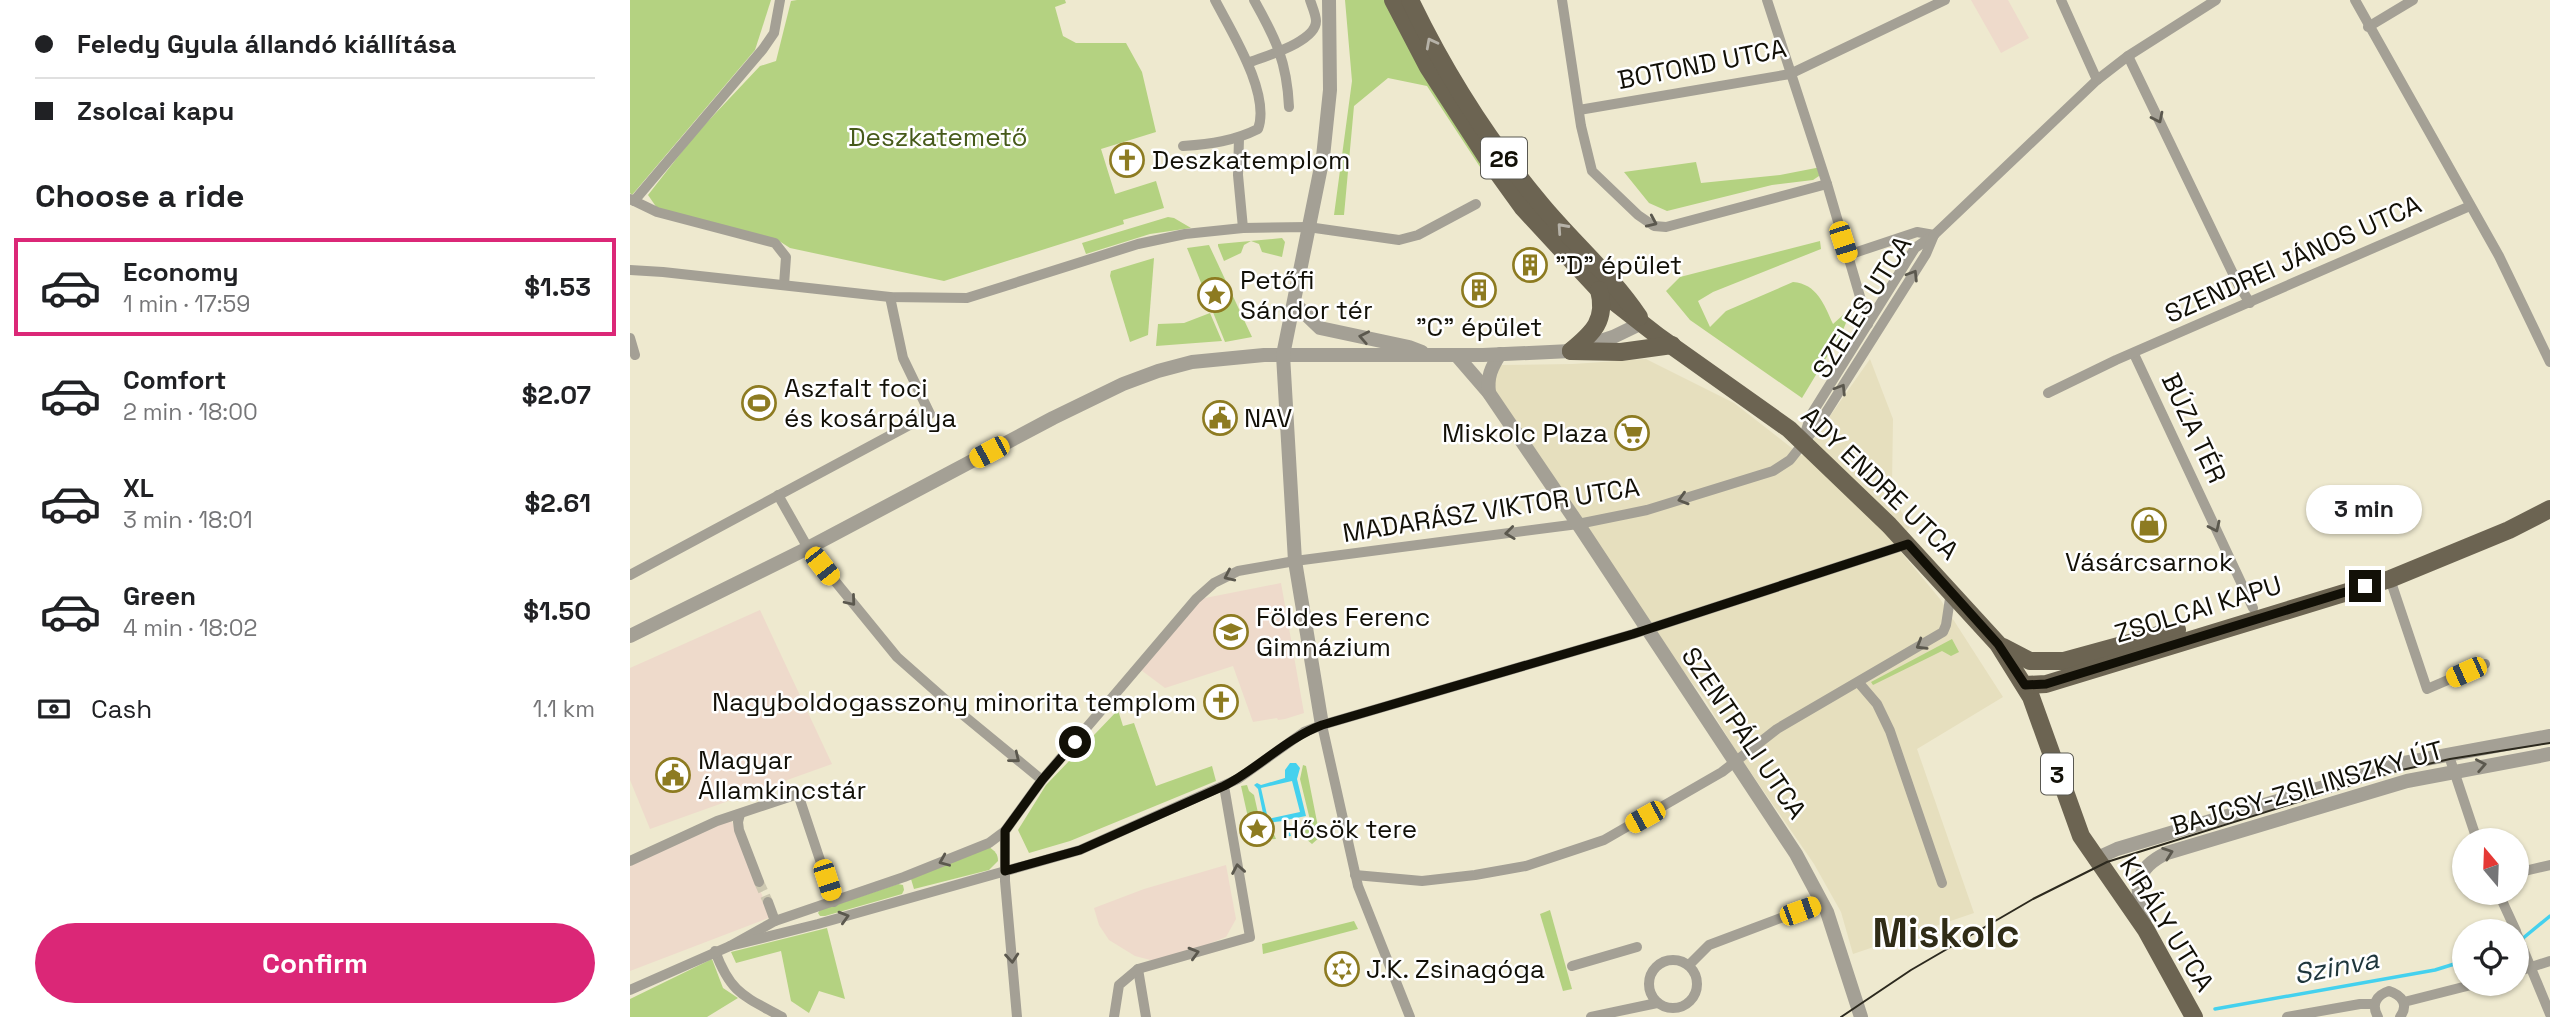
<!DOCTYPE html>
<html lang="en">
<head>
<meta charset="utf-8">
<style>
	:root { --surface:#fff; --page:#f6f6f6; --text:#202124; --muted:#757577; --line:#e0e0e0; --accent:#db2777 }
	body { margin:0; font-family:"Space Grotesk",sans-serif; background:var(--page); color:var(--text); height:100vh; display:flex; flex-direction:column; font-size:26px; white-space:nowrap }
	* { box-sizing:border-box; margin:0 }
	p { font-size:23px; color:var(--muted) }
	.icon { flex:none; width:38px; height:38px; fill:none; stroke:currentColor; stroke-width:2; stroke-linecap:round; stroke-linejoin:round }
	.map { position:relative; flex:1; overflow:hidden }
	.drawer { display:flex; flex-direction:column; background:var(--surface); width:630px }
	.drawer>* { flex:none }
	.guide { display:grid; align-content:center; height:154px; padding:0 35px; background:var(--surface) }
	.needle { width:46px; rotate:341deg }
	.fabs { position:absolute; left:1822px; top:828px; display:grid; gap:14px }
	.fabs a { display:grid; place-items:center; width:77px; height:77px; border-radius:50%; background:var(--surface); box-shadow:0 2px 5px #0004; font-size:35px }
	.end { position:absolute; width:32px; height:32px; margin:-16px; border:9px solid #121007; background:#fff; box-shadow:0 0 0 4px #fff }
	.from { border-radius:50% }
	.bubble { position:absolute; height:49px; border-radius:24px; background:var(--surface); box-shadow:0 2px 5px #0004; font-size:23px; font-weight:600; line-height:49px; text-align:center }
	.car { position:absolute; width:21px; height:42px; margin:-21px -10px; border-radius:9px; box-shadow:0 0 5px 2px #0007; background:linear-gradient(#f5c518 24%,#345 0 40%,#f5c518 0 76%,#345 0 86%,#f5c518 0) }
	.guide b { display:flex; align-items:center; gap:24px; height:66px; font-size:26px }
	.guide b+b { border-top:2px solid var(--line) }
	.guide i { width:18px; height:18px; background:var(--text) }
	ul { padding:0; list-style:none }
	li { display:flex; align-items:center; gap:21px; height:98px; margin:0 14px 10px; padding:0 21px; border:4px solid transparent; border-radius:0px }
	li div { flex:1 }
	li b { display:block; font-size:26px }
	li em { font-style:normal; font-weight:600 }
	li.selected { border-color:var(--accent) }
	li>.icon { width:63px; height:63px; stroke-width:1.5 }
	h2 { padding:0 35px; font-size:32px; line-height:84px }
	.pay { display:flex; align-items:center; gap:18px; height:77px; padding:0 35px; font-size:26px }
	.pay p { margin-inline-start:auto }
	.button { display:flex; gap:14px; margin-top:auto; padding:14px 35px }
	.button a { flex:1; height:80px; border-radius:42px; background:var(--accent); color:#fff; font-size:28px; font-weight:600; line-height:80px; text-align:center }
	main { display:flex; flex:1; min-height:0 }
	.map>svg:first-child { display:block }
	.built { fill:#e6dfbe }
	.education { fill:#eedacb }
	.green { fill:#b4d281 }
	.water { fill:#44d1ee; fill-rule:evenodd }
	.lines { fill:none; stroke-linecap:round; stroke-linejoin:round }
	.stream { stroke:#44d1ee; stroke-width:3.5 }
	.minor-tunnel { stroke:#cdc8b1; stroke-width:10; stroke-dasharray:10 5; stroke-linecap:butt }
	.minor { stroke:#a4a095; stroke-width:10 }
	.tertiary { stroke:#a4a095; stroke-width:14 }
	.primary { stroke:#6c6452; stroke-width:18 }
	.tram { stroke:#2c291e; stroke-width:2 }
	.oneway { stroke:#b6b2a8 }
	.oneway2 { stroke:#5b584e }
	.route { stroke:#121007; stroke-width:9 }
	.labels { text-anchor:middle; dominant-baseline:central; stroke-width:5; stroke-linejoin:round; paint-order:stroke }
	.shield { fill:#fff; stroke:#595851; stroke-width:2 }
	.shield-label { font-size:24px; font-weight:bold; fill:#121007 }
	.street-label { font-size:26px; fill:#121007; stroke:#fff }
	.park-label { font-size:26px; fill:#465a1a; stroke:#fff }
	.poi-label { font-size:26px; fill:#121007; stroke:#fff; text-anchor:start }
	.water-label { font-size:28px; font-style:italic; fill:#1f363c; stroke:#fff }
	.town-label { font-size:40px; font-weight:bold; fill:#302c17; stroke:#fff }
</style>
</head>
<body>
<main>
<section class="drawer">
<div class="guide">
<b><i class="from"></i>Feledy Gyula állandó kiállítása</b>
<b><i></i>Zsolcai kapu</b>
</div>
<h2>Choose a ride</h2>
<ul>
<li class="selected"><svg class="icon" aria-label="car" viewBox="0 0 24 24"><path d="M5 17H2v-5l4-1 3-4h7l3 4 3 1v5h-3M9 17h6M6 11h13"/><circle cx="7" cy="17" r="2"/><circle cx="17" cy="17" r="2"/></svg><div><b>Economy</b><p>1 min · 17:59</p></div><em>$1.53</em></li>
<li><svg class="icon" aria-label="car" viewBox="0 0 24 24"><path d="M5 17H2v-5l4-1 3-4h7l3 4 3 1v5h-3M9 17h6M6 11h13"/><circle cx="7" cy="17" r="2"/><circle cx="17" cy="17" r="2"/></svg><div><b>Comfort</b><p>2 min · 18:00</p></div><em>$2.07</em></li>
<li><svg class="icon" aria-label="car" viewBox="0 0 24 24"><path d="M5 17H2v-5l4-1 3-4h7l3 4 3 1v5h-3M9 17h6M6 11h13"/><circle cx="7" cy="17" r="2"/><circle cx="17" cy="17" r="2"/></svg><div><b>XL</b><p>3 min · 18:01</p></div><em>$2.61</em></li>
<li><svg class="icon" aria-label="car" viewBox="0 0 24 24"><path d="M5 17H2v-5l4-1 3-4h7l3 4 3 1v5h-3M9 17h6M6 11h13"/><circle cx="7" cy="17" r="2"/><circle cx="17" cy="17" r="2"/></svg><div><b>Green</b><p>4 min · 18:02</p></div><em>$1.50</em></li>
</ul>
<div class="pay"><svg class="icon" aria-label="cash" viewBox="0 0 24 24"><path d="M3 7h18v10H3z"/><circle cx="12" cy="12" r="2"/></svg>Cash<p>1.1 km</p></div>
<div class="button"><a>Confirm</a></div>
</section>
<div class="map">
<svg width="1920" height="1017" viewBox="0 0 1920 1017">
	<rect width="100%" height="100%" fill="#eee9cf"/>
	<polygon class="built" points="1016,359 1104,403 1172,456 1240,359 1263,419 1262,485 1266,502 1280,527 1266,546 1310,599 1373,697 1287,749 1344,913 1223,954 1211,912 1184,864 1106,751 1074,698 1022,632 859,393 870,365 943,364"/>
	<g class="education">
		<polygon points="1341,0 1378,0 1399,38 1371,53"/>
		<polygon points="651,583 674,713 655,719 648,720 647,718 623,722 603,666 535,688 511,670 570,599"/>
		<polygon points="130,610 202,764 20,829 0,780 0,668"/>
		<polygon points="101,819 141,917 0,971 0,866"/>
		<polygon points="596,865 606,919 596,937 532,963 505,956 479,940 469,925 464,908 514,889"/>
	</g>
	<g class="green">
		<polygon points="0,0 141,0 125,50 2,195 0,193"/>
		<polygon points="167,0 435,0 436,3 425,7 433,36 446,43 496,43 512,72 526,132 471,149 485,194 526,181 534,208 493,220 494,224 314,281 160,248 146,239 27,208 18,195 65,135 130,66 146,61 161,1"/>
		<polygon points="715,0 758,0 865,171 854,173 797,86 758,78 724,106 714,215 704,215 722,81"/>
		<polygon points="1066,162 1071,183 1150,175 1191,167 1192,174 1183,180 1142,185 1037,211 1019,203 994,172"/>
		<polygon points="538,217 544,218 561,228 520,234 456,254 452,243"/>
		<polygon points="652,238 655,242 652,257 632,252 629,244 621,241 614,245 611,253 594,261 588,246 588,244"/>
		<path d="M1190,241L1191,249L1083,292L1068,301L1080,327L1096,311L1163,282C1187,284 1194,304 1203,324L1223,306L1213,330L1172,398L1060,320L1036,291L1050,277Z"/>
		<polygon points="579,245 622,337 595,342 557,248"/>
		<polygon points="524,258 518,335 500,342 480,276 481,271"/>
		<polygon points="580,313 592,341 526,346 528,324 554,323"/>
		<polygon points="1322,639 1329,652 1321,656 1312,651 1243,685 1241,682"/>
		<polygon points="488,710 493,726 504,723 526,786 582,766 586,781 440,841 399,853 388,830 416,785"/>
		<polygon points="673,765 676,766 690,837 682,844 669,833 669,830 680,820 670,779"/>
		<polygon points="617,785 619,791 624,795 631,826 643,832 646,839 623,840 611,786"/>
		<path d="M359,847C365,851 368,854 368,861L359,870L284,889L281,879Z"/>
		<polygon points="268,884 273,885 274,890 272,894 195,916 190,916 188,913 190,910"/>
		<polygon points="920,910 942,989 933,991 910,914"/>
		<polygon points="724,921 728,929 633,954 632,944"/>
		<polygon points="197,928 215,999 189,991 179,1013 161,1001 151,951 106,963 101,952"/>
		<polygon points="82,959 93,988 108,998 77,1017 0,1017 0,999"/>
	</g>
	<path class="water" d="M660,763H666L670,768L667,779L676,816L656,820L661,836L652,837L655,828L653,821L635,823L628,789L624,785L627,783L631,785L655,778V770ZM662,781L670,812L638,819L631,788Z"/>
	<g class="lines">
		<g class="stream">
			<polyline points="1892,939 1920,916"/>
			<polyline points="1585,1009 1805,970 1834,961"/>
		</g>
		<polyline class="minor-tunnel" points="129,882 138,902"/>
		<g class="minor">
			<path d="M624,0C646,39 657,62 659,107"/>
			<polyline points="932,0 951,126 962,171 1008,215 1024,226 1036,227 1197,184"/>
			<polyline points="1137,0 1197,184 1238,324"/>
			<polyline points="1431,0 1467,80"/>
			<polyline points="1725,0 1869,256 1920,362"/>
			<polyline points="1738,27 1783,0"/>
			<polyline points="1498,56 1608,284 1620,303"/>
			<path d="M618,63C635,56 686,42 686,21C686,15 682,6 680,0"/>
			<polyline points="949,110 1160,74 1315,0"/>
			<polyline points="609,138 608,175 613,228"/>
			<path d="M553,146C581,144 604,141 628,129C641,94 601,31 585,0"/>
			<polyline points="0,199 27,212 145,243 156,257 154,285"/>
			<polyline points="4,201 133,49 144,33 150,0"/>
			<polyline points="1218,255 1287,232 1304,235"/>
			<polyline points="0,270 33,272 260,297 337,298 508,244 555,234 613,228 678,227 769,240 788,235 846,204"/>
			<polyline points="0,338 5,355"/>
			<polyline points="1504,354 1623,608"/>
			<polyline points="1418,393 1486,360 1840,206"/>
			<polyline points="1174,436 1181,415 1285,248 1304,235 1467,80 1498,56 1586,0"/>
			<polyline points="148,495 178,548 267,657 327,710 412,780"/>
			<polyline points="0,575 300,414 273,358 260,297"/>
			<polyline points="1760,579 1797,689 1855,664"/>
			<polyline points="1229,683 1247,704 1260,731 1312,883"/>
			<polyline points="692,725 728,886 780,1017"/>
			<polyline points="1818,753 1847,840"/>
			<polyline points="110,814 108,822 109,830 129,882"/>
			<polyline points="375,831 375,881 387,1017"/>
			<polyline points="0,861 87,821 168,794 204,902"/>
			<polyline points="1886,873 1920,865"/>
			<polyline points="725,875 792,881 845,875 896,866 974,840 1092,772 1147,729 1313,632 1316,625 1321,592"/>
			<polyline points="1868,892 1886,931"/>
			<polyline points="138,902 145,921"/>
			<polyline points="1886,932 1920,1014"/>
			<polyline points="100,946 145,921 274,877 359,843 375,831 412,780 566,599 584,583 608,571 665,561 948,524 1017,510 1143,471 1160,460 1190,422 1296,254 1304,235"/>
			<path d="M85,951C101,994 114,996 152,1017"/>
			<circle cx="1043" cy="984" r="24"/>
			<polyline points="1059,965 1079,945 1193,902"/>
			<polyline points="942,966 1007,947"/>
			<polyline points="508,969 516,1017"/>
			<polyline points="1886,972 1920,961"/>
			<polyline points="0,990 100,946 188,924 450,850 608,779 674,732 692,725 1003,634 1278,544"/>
			<polyline points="1774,1002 1845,984"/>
			<polyline points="484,1017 489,985 508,969 620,937 594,786"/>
			<polyline points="961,1017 1027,1003"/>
			<polyline points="1657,1017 1730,1004 1744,1004"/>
			<path d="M1748,1017C1741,1005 1746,995 1759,991C1772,995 1779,1005 1770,1017"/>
		</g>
		<g class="tertiary">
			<polyline points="664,303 690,328 779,347 792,352"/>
			<polyline points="827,356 859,393 948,524 1166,854 1197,912 1231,1017"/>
			<path d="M859,393C857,377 861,368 870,354"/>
			<polyline points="0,636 178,548 423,418 493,384 528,371 562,362 634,355 853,355 941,351 983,337 1012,323"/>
			<polyline points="692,725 665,561 653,355 693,157 700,90 699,0"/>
			<polyline points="1465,859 1487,849 1774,763 1920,736"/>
			<path d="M1515,925C1507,891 1500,870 1537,853L1777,781L1920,754"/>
		</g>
		<g class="primary">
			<polyline points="763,0 798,67 857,158 893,208 969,290 1028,336 1159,429 1259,525 1368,644 1401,697 1451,836 1516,930 1564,1017"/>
			<path d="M780,0C815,73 858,141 910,203C942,242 981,275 1009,317"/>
			<polyline points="941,351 991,352 1042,345"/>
			<path d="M941,351C963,333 977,320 969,290"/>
			<polyline points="1373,647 1400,661 1434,661 1547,630"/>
			<polyline points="1395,685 1416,684 1760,579 1879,530 1920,509"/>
		</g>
		<polyline class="tram" points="1211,1017 1281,970 1403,899 1477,862 1763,772 1820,759 1920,743"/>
	</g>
	<defs><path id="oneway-chevron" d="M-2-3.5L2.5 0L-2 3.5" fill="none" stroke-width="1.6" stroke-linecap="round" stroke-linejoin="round" transform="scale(1.75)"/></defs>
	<g class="oneway">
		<use href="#oneway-chevron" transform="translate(801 43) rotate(-118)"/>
		<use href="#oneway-chevron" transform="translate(932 228) rotate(-132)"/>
	</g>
	<g class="oneway2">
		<use href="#oneway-chevron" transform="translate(1528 118) rotate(64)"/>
		<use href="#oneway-chevron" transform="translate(1022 222) rotate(24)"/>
		<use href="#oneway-chevron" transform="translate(1283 275) rotate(-58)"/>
		<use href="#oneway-chevron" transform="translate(734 337) rotate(-169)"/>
		<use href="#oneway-chevron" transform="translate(1211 389) rotate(-58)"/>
		<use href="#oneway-chevron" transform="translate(1053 499) rotate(163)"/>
		<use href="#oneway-chevron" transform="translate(1585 527) rotate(65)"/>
		<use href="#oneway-chevron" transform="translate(880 533) rotate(173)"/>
		<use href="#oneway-chevron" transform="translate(599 576) rotate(155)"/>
		<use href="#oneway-chevron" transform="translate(221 601) rotate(50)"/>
		<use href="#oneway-chevron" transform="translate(1291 645) rotate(149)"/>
		<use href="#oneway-chevron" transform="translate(385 758) rotate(39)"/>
		<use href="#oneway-chevron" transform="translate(1851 765) rotate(-11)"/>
		<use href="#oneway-chevron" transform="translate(1538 853) rotate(-20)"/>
		<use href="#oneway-chevron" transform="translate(314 861) rotate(157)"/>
		<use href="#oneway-chevron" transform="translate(608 869) rotate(-100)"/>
		<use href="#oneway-chevron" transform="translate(214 917) rotate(-16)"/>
		<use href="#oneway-chevron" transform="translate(564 953) rotate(-16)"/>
		<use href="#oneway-chevron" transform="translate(382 958) rotate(85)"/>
	</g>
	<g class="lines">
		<path class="route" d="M445,742L412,780L375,831V871L450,850L594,786C628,769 655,739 692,725L1003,634L1278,544L1368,644L1395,685L1416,684L1735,586"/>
	</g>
	<defs>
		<g id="church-ring" transform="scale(1.75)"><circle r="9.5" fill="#fff" stroke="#8d7b21" stroke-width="1.5"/><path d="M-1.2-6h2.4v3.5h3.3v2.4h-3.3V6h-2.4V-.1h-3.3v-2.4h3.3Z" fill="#8d7b21"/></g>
		<g id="building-ring" transform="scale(1.75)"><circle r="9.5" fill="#fff" stroke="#8d7b21" stroke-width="1.5"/><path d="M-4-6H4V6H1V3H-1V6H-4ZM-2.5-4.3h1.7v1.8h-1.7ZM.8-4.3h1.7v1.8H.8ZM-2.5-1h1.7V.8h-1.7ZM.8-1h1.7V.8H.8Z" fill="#8d7b21"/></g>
		<g id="sight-ring" transform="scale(1.75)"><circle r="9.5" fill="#fff" stroke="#8d7b21" stroke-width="1.5"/><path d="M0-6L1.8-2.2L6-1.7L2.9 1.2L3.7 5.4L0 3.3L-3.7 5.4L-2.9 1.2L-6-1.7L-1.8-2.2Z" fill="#8d7b21"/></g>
		<g id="stadium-ring" transform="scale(1.75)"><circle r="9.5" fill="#fff" stroke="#8d7b21" stroke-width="1.5"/><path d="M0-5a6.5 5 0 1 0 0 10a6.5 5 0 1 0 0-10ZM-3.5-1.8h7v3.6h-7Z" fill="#8d7b21"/></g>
		<g id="civic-ring" transform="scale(1.75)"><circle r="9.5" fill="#fff" stroke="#8d7b21" stroke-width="1.5"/><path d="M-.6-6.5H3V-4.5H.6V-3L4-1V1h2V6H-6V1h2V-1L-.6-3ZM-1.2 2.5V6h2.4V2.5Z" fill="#8d7b21"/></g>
		<g id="supermarket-ring" transform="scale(1.75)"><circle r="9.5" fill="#fff" stroke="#8d7b21" stroke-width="1.5"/><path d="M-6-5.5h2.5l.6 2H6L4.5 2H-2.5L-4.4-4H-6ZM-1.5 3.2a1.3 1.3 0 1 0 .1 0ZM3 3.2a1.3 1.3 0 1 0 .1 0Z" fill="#8d7b21"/></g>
		<g id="shop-ring" transform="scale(1.75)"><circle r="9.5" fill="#fff" stroke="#8d7b21" stroke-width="1.5"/><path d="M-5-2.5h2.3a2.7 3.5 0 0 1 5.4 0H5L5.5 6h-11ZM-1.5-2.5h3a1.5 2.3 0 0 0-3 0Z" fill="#8d7b21"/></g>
		<g id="school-ring" transform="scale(1.75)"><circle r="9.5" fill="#fff" stroke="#8d7b21" stroke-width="1.5"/><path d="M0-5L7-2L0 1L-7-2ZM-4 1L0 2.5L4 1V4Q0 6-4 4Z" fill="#8d7b21"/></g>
		<g id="synagogue-ring" transform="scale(1.75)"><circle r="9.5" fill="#fff" stroke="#8d7b21" stroke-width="1.5"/><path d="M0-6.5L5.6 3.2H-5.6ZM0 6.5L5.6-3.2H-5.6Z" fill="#8d7b21"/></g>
	</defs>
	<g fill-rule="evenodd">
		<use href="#church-ring" x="497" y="160"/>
		<use href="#building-ring" x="900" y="265"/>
		<use href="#building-ring" x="849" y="290"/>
		<use href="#sight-ring" x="585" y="295"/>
		<use href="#stadium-ring" x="129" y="403"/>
		<use href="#civic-ring" x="590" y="418"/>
		<use href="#supermarket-ring" x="1002" y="433"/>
		<use href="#shop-ring" x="1519" y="525"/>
		<use href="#school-ring" x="601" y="632"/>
		<use href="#church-ring" x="591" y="702"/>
		<use href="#civic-ring" x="43" y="775"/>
		<use href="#sight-ring" x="627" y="829"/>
		<use href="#synagogue-ring" x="712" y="969"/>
	</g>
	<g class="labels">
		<g class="shield">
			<rect x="851" y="137.5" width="46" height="41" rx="5"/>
			<rect x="1411" y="753.5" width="32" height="41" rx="5"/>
		</g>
		<g class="shield-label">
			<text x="874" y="158">26</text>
			<text x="1427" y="774">3</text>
		</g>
		<g class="street-label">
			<text transform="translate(1072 64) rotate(-11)">BOTOND UTCA</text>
			<text transform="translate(1663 259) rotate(-24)">SZENDREI JÁNOS UTCA</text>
			<text transform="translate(1232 307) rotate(-58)">SZELES UTCA</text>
			<text transform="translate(1564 428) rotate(65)">BÚZA TÉR</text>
			<text transform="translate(1250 483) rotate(44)">ADY ENDRE UTCA</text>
			<text transform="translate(861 510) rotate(-9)">MADARÁSZ VIKTOR UTCA</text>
			<text transform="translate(1568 609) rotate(-17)">ZSOLCAI KAPU</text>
			<text transform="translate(1114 733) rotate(56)">SZENTPÁLI UTCA</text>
			<text transform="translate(1677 788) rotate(-16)">BAJCSY-ZSILINSZKY ÚT</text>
			<text transform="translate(1537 924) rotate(58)">KIRÁLY UTCA</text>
		</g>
		<g class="park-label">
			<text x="308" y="137">Deszkatemető</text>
		</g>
		<g class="poi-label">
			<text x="522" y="160">Deszkatemplom</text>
			<text x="925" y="265">"D" épület</text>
			<text x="610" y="280">Petőfi<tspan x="610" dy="30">Sándor tér</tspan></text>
			<text x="849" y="327" text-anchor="middle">"C" épület</text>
			<text x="154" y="388">Aszfalt foci<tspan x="154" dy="30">és kosárpálya</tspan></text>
			<text x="614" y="418">NAV</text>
			<text x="978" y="433" text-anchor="end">Miskolc Plaza</text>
			<text x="1519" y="562" text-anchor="middle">Vásárcsarnok</text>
			<text x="626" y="617">Földes Ferenc<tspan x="626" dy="30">Gimnázium</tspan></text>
			<text x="566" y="702" text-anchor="end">Nagyboldogasszony minorita templom</text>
			<text x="68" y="760">Magyar<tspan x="68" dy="30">Államkincstár</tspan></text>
			<text x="652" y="829">Hősök tere</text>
			<text x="736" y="969">J.K. Zsinagóga</text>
		</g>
		<g class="water-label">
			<text transform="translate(1706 966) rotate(-11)">Szinva</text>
		</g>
		<g class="town-label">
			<text x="1316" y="933">Miskolc</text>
		</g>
	</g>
</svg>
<div class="fabs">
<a><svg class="needle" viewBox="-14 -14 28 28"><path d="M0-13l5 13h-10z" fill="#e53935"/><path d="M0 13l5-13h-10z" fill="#757577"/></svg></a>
<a><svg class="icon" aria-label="locate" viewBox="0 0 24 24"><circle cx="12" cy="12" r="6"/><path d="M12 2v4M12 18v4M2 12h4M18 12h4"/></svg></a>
</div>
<i class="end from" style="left:445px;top:742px"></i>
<i class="end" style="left:1735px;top:586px"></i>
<div class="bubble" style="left:1676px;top:485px;width:116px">3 min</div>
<i class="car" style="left:1213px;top:242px;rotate:162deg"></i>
<i class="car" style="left:359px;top:452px;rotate:242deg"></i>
<i class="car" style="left:192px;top:566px;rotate:142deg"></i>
<i class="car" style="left:1836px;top:672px;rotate:246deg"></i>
<i class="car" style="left:1015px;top:817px;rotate:241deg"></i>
<i class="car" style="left:197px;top:880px;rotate:162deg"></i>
<i class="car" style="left:1170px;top:911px;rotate:70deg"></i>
</div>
</main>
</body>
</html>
